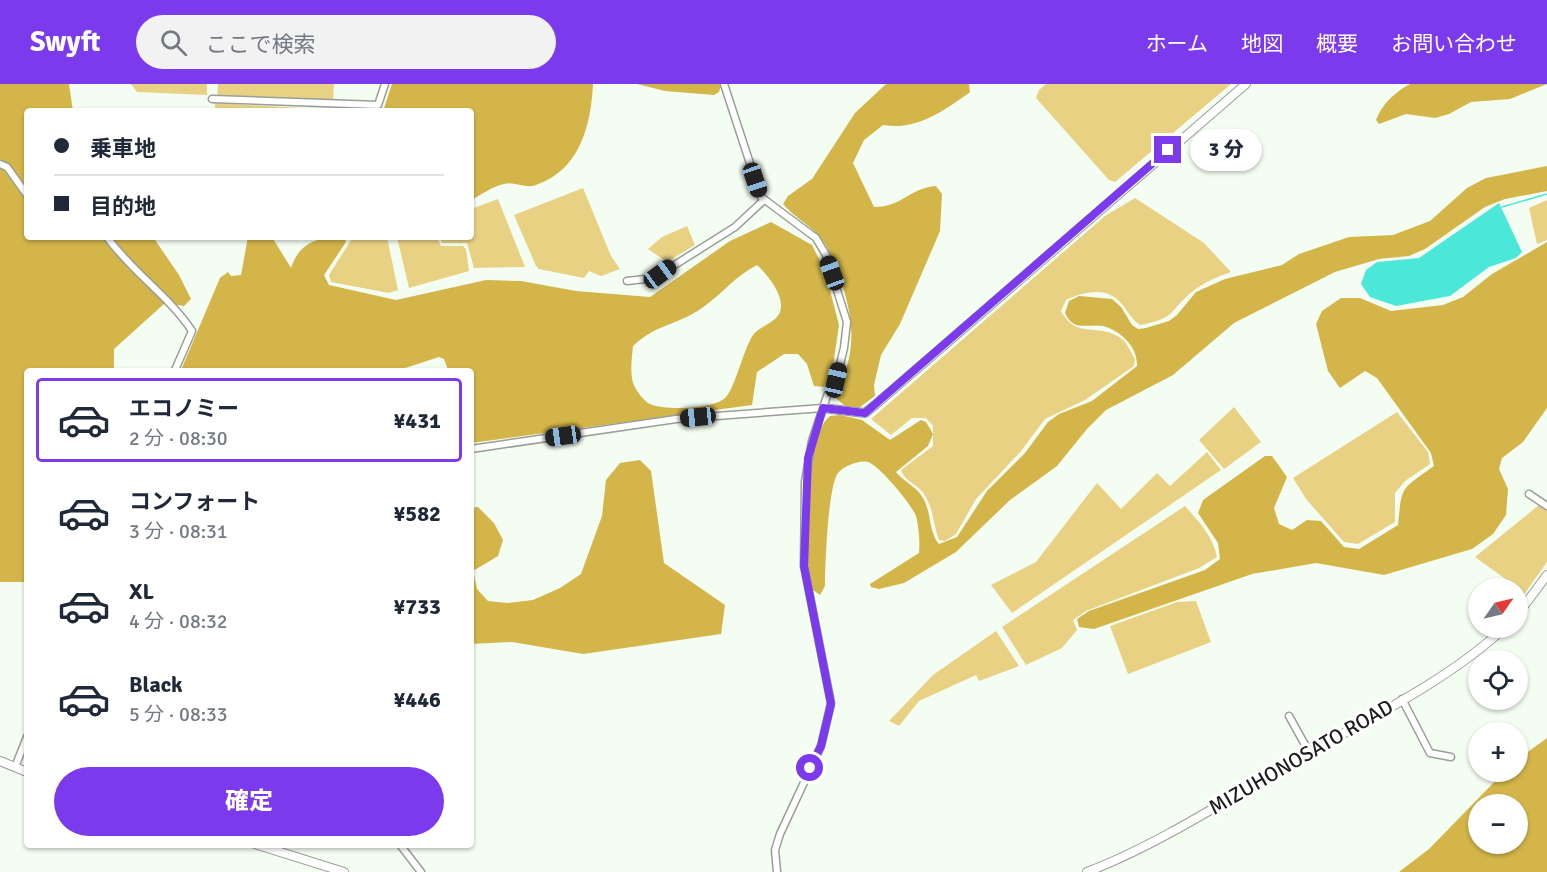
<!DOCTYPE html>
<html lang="ja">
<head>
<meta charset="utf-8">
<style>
	:root { --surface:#fff; --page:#f2f2f3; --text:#1f2937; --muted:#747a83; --line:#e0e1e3; --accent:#7c3aed }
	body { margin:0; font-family:Signika,"Noto Sans JP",sans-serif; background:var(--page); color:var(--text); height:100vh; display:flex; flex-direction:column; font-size:22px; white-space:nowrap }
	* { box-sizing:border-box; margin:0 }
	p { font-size:20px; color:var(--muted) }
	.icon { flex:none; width:33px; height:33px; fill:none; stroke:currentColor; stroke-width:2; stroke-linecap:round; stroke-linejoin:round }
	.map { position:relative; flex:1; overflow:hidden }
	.side { position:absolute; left:24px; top:284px; width:450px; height:480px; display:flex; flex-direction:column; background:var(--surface); border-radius:6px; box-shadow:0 2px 4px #0004 }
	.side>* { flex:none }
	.guide { position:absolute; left:24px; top:24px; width:450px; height:132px; border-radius:6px; box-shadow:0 2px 4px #0004; display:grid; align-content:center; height:132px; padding:0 30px; background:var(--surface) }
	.needle { width:39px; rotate:56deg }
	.fabs { position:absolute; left:1468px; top:494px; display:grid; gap:12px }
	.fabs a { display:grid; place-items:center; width:60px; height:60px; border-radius:50%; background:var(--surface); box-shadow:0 2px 4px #0004; font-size:30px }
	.end { position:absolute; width:27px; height:27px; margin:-14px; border:8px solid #7c3aed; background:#fff; box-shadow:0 0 0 3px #fff }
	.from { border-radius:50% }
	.bubble { position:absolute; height:42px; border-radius:21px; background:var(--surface); box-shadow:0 2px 4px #0004; font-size:20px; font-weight:800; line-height:42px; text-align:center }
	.car { position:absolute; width:18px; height:36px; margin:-18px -9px; border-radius:8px; box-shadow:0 0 4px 2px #0007; background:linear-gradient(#222 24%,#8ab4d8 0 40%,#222 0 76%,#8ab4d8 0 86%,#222 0) }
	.guide b { display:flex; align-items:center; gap:21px; height:57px; font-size:22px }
	.guide b+b { border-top:2px solid var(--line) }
	.guide i { width:15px; height:15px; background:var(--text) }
	ul { padding:10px 0 0; list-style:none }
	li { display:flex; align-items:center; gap:18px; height:84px; margin:0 12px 9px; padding:0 18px; border:3px solid transparent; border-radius:6px }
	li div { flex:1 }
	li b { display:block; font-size:22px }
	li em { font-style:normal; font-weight:800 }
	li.selected { border-color:var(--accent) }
	li>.icon { width:54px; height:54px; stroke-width:1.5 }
	.primary-button { display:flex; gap:12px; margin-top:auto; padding:12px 30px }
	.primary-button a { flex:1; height:69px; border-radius:36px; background:var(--accent); color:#fff; font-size:24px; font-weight:800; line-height:69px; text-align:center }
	header { display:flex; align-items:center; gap:36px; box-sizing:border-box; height:84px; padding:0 30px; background:var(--accent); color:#fff }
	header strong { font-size:28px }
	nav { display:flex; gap:33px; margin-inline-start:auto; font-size:21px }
	.search { width:420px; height:54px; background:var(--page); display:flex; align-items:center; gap:15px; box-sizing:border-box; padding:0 21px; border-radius:33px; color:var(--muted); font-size:22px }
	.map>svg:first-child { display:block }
	.green { fill:#e9d183 }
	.forest { fill:#d3b549; fill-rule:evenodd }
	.water { fill:#4be8da }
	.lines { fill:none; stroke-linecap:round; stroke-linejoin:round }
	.stream { stroke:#4be8da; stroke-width:1.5 }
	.minor-casing { stroke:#98a096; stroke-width:9 }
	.tertiary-casing { stroke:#98a096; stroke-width:10 }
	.minor { stroke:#fff; stroke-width:6 }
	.tertiary { stroke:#fff; stroke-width:8 }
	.route { stroke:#7c3aed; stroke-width:8 }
	.labels { text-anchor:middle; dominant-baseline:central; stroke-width:6; stroke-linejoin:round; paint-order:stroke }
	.street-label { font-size:21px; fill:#1a1d19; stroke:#fff }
</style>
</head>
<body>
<header>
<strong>Swyft</strong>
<div class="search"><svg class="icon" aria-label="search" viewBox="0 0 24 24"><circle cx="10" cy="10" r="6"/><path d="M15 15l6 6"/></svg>ここで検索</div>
<nav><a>ホーム</a><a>地図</a><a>概要</a><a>お問い合わせ</a></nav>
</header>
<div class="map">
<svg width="1547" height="788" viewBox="0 0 1547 788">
	<rect width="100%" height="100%" fill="#f4fdf2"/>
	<g class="green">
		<polygon points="131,0 207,0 207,11 137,8"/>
		<polygon points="218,0 334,0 333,17 217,13"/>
		<polygon points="1046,0 1231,0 1115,98 1109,96 1036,14 1039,6"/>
		<polygon points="215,19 316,25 316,27 215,27"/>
		<polygon points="583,104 611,172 620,185 601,192 589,187 584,194 539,185 536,182 514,131"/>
		<path d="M1135,114L1204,159L1231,188C1217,193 1205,198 1193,207C1168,227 1178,234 1140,241C1131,235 1128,227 1121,219C1106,202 1083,208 1066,216L1061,227C1077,257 1098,237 1122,255C1128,260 1131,269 1135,275L1134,282L1085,316L1045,335L1021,367L976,415L956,450L945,457L939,456C933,441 934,425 924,410C918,401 904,397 901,386L933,362V342L926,334H912L891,351L871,335L1105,132Z"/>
		<polygon points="498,115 525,183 474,184 467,159 442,159 440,153 471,153 471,125"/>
		<polygon points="1547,116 1547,156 1537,160 1529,124"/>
		<polygon points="687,142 695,161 667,178 648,165 662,153"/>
		<polygon points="353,153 387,153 398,206 389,209 331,198 329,191"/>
		<polygon points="397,153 437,153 441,162 463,162 466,165 469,187 409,204"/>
		<polygon points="1234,323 1261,358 1224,385 1199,356"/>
		<polygon points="1397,328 1428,368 1430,380 1405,397 1395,409 1395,438 1358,460 1344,458 1306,415 1293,394"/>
		<polygon points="1207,368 1221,386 1012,529 991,501 1036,478 1097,399 1121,425 1157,389 1170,402"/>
		<polygon points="1539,421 1547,426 1547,478 1518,519 1518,504 1509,504 1511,499 1475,473"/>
		<path d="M1185,422C1199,438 1213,452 1217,473L1199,484L1086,527L1073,536L1077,546L1062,564L1026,581L1002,543Z"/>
		<polygon points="1196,517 1211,558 1128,590 1110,542 1177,518"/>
		<polygon points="996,547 1019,582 979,597 976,591 919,617 899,642 889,637 933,591"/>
	</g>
	<g class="forest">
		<polygon points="0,0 69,0 73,27 27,27 27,153 153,153 179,191 191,215 184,222 165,219 114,265 114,286 27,286 27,498 0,498"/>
		<path d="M392,0H593C591,41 580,86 536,101C526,105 514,97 504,100C493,102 481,111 471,116V27H383Z"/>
		<polygon points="637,0 721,0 721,1 719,8 714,11 665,7"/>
		<path d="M886,0H969L970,8C944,27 916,47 883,41L864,56L853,79L874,123C903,123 909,104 936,102L942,110L940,147L900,240L881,271L874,301L875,312L860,323L847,324L836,314C855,269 856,243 841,197C835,181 830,164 818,151C808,140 794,133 783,120L788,112L812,95L855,29Z"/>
		<path d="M1410,0H1547L1510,15L1471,18L1449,30L1435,34L1406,30L1379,40L1376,36C1382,20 1395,8 1410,0Z"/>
		<path d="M1547,82V107L1505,115L1485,123L1425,165L1409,172L1379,175L1335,188L1234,239L1173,291L1106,326L1087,345L1057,382L1010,416L956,468L904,499L879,505L871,503L870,500L919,469C920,458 919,443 916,432C912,421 879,381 868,378C859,376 844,382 838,389C828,402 825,481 825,502L820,511L813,506C802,474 803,352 830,332L840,331L862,336L890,356L921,336L926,338L933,350L928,362L896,388C903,397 915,402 921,411C932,425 928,448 939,460L957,453L987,407L1025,369L1048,338L1059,330L1092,317L1137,282C1138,263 1121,247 1103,242C1094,240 1082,244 1074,240C1070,238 1067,233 1065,229L1069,217L1079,212L1112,215L1121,223L1132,241L1138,245L1146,244L1169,237L1177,231L1196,208L1225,195L1282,181L1299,170L1349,153L1393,151L1430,137L1467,104L1486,94Z"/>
		<path d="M771,138L812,161L825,187L839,241L832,289L824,303L814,302L807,280L798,270H784L757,288L752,321L471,359V286H448L444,275L439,273L399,286H181L220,194L228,188L231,192L241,191L248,153H272L291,184C300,157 319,153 344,153L346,158L324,191L329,201L396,216L486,196L521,197L576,207L650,213L730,157ZM757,181C769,192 792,220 775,235C768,241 758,244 753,251C743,266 735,305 725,314C713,325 665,327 650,320C645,318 637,308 635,303C629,294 632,273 633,262C656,240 678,241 702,224C722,210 735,192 757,181Z"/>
		<path d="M1547,158V324L1523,358L1502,374L1499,385L1508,405L1506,431L1493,450L1472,465L1384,491L1316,479L1252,490L1094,545L1079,543L1077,535L1089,527L1205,486L1220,475L1218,459L1198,429L1203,416L1265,372H1272L1287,393L1274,424L1279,440L1292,446L1307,436L1321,437L1344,463L1359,465L1398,441C1402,400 1401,406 1434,382L1431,369L1377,294L1365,287L1340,304L1328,287L1316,240L1322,227L1341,214H1360L1391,227L1443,221L1463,213L1492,190Z"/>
		<polygon points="640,376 651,387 664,479 725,521 721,550 583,570 512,558 471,560 471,424 478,423 494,439 503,456 498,472 473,487 477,505 488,517 507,519 533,516 560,504 581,490 602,432 606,396 620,379"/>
		<path d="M1547,654V788H1399L1429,765L1505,687H1518V675ZM1479,720H1518V759H1479Z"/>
	</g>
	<polygon class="water" points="1499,119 1522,168 1516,174 1489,183 1450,212 1396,222 1370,213 1361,200 1366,186 1377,178 1419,174"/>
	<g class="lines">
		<polyline class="stream" points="1502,123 1547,110"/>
		<g class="minor-casing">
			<g id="minor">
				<polyline points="724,0 761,113 816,154 826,171 847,238 844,264 836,296 827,312 812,357 805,398 804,482 831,619 821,662 780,750 775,766 777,788"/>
				<polyline points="212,15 378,21 385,0"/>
				<polyline points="0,80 7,83 27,111"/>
				<path d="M107,153C132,188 169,212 192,247L175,286"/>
				<polyline points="627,197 654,194 735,143 764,116"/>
				<polyline points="471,365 676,335 823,324"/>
				<polyline points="1529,410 1547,422"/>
				<polyline points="1402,615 1430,669 1451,673"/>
				<polyline points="1289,632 1309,668"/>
				<polyline points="15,683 27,653"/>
				<polyline points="401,762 421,788"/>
			</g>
		</g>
		<g class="tertiary-casing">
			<g id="tertiary">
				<polyline points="823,324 865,329 875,321 1246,0"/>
				<polyline points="1518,530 1547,491"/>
				<polyline points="0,677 27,688"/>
				<polyline points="255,760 344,788"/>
				<path d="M1087,788C1158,761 1231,713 1297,675C1363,638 1451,595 1505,543"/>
			</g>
		</g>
		<use href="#minor" class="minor"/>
		<use href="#tertiary" class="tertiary"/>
	</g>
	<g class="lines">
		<polyline class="route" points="810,684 821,662 831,620 804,482 808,374 823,324 865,329 1168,66"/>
	</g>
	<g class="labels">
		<g class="street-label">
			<text transform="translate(1301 673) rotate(-30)">MIZUHONOSATO ROAD</text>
		</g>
	</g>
</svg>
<div class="fabs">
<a><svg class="needle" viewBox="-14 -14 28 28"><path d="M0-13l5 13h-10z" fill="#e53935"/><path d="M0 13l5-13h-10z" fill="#747a83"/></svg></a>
<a><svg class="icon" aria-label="locate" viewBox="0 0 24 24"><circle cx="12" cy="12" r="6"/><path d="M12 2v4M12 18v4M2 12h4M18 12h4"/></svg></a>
<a>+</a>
<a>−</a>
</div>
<i class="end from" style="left:810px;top:684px"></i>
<i class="end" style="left:1168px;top:66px"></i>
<div class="bubble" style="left:1190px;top:45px;width:72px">3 分</div>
<i class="car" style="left:755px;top:96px;rotate:161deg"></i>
<i class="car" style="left:832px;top:189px;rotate:340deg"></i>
<i class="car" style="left:660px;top:190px;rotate:54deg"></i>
<i class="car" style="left:836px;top:296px;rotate:13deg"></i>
<i class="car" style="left:698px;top:333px;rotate:264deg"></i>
<i class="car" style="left:563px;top:352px;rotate:262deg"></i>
<div class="guide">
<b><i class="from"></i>乗車地</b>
<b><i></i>目的地</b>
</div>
<section class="side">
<ul>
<li class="selected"><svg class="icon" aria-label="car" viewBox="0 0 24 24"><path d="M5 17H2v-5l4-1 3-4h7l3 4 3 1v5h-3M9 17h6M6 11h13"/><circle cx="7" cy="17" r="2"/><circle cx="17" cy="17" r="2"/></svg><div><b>エコノミー</b><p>2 分 · 08:30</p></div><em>¥431</em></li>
<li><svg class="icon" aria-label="car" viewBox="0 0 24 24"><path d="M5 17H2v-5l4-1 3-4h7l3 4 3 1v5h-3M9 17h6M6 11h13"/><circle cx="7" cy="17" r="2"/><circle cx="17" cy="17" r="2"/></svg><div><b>コンフォート</b><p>3 分 · 08:31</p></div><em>¥582</em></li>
<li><svg class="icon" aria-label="car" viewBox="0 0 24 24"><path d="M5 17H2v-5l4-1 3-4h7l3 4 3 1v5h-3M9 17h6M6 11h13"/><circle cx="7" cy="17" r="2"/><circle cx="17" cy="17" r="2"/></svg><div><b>XL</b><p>4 分 · 08:32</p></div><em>¥733</em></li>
<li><svg class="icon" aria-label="car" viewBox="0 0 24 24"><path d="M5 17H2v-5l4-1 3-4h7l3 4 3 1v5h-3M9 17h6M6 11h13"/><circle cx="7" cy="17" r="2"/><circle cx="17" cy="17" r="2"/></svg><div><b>Black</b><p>5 分 · 08:33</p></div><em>¥446</em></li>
</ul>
<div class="primary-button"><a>確定</a></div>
</section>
</div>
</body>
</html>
